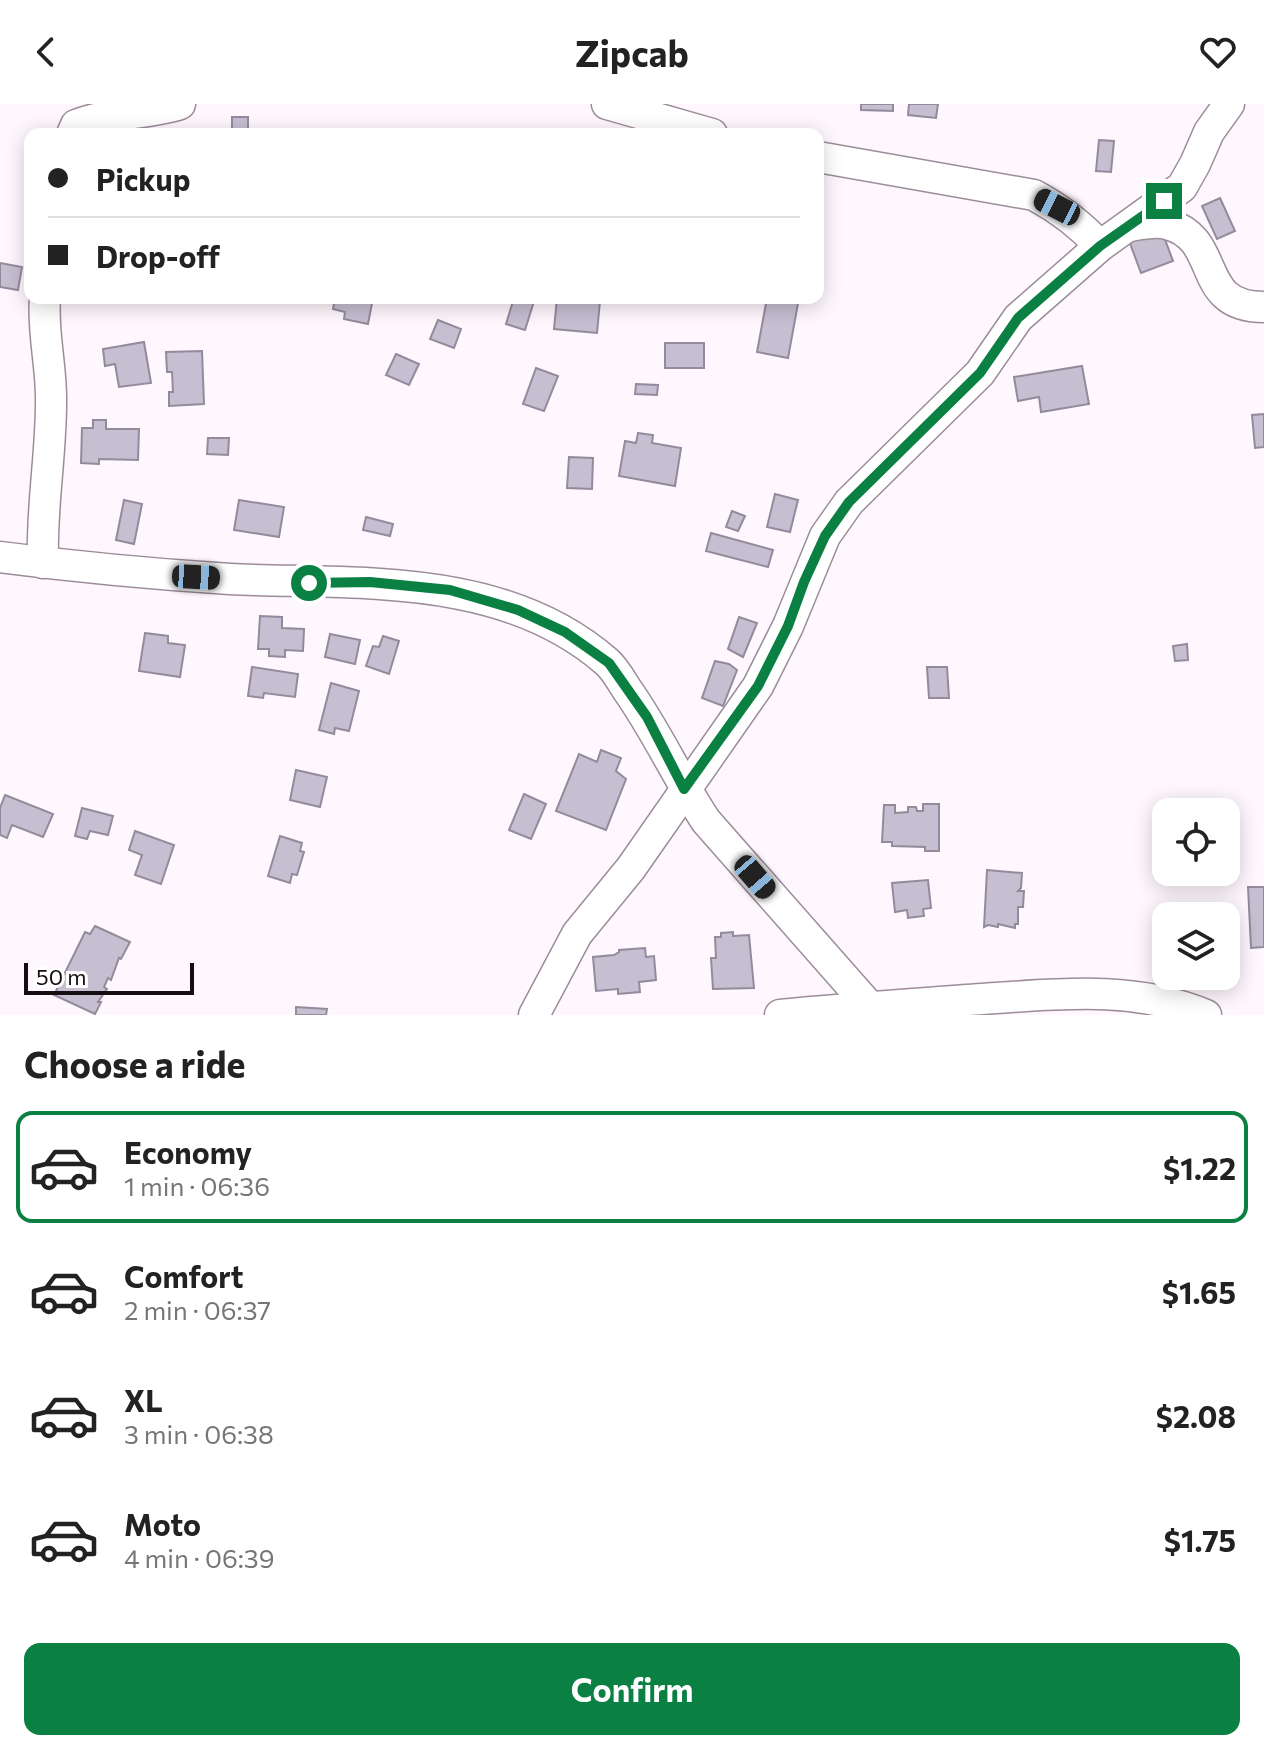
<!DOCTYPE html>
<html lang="en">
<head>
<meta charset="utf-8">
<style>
	:root { --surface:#fff; --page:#f2f2f2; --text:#222; --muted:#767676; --line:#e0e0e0; --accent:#0b8043 }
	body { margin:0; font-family:Commissioner,sans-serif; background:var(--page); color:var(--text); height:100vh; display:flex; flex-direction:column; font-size:30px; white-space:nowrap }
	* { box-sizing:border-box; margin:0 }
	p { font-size:26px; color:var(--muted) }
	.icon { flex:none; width:44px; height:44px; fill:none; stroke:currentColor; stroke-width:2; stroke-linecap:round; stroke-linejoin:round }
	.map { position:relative; height:911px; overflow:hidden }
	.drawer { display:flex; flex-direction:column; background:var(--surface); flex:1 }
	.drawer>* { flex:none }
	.guide { position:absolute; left:24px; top:24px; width:800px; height:176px; border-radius:16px; box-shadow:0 4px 20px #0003; display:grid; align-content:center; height:176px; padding:0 24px; background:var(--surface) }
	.tools { position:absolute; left:1152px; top:694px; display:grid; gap:16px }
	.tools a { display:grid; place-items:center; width:88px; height:88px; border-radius:16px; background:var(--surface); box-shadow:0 4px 20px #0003; font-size:40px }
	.scale { position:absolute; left:24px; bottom:20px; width:170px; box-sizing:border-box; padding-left:8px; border:4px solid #140e13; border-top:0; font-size:22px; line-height:28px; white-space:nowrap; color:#140e13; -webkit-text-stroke:6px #fff; paint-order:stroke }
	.end { position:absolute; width:36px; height:36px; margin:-18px; border:10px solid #0b8043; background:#fff; box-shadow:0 0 0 4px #fff }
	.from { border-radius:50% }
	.car { position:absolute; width:24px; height:48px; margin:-24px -12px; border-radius:10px; box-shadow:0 0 6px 2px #0007; background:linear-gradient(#222 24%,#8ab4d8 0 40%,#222 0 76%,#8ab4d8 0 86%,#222 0) }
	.guide b { display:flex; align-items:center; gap:28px; height:76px; font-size:30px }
	.guide b+b { border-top:2px solid var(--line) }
	.guide i { width:20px; height:20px; background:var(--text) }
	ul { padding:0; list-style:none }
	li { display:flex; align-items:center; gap:24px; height:112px; margin:0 16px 12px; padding:0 8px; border:4px solid transparent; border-radius:16px }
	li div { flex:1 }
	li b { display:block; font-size:30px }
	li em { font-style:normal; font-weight:700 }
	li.active { border-color:var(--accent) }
	li>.icon { width:72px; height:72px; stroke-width:1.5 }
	h2 { padding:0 24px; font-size:36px; line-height:96px }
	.cta { display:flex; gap:16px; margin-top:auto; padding:16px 24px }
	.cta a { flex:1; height:92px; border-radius:16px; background:var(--accent); color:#fff; font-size:32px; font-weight:700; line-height:92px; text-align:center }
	header { display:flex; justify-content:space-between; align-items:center; height:104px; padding:0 24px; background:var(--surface); font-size:36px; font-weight:700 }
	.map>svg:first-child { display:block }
	.building { fill:#c6bed1; stroke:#928b9c; stroke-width:2 }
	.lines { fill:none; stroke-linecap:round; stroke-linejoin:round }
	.minor-casing { stroke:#9c8c9a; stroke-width:33 }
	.minor { stroke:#fff; stroke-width:30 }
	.route { stroke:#0b8043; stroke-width:10 }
</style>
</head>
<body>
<header><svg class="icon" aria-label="back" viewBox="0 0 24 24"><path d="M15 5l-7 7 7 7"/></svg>Zipcab<svg class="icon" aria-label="heart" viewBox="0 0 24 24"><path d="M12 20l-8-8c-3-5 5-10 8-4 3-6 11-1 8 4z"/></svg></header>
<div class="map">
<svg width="1264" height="911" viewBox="0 0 1264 911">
	<rect width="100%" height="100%" fill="#fef7fd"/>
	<g class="building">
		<polygon points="861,0 893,0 893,7 861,6"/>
		<polygon points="909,0 938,0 936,14 908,11"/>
		<rect x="232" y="13" width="16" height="17"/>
		<polygon points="1099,36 1114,37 1111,68 1096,67"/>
		<polygon points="1220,94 1235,127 1217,135 1202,102"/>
		<polygon points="1160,122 1173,157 1141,169 1128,134"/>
		<polygon points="0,159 22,163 18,186 0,183"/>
		<polygon points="335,194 373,194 368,220 344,215 345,208 333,205"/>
		<polygon points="514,194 535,194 525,226 506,220"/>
		<polygon points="557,194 600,197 597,229 554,225"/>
		<polygon points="767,194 799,194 788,254 757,248"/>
		<polygon points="438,216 461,225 454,244 430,235"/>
		<polygon points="144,238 151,279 119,283 115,260 105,262 103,245"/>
		<rect x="665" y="239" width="39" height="25"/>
		<polygon points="202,247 204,300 169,302 169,288 173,288 172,268 167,268 166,248"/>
		<polygon points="396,250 419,260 409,281 386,271"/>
		<polygon points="1082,262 1089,300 1041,308 1039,293 1018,297 1014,273"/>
		<polygon points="536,264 558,272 544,307 523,300"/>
		<polygon points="636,280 658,281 657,291 635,290"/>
		<polygon points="1264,310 1264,343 1255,344 1252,311"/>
		<polygon points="93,316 106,316 106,325 139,325 138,356 99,355 99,360 81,359 82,324 93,324"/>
		<polygon points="638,329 653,331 652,339 681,344 675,382 619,372 625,337 636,339"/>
		<polygon points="208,334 229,334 228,351 207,350"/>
		<polygon points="569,353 593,354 592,385 567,384"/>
		<polygon points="775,390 798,396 790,428 767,423"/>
		<polygon points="124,396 142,400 134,440 116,436"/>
		<polygon points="239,396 284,403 279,433 234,426"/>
		<polygon points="732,407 745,412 738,427 726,423"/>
		<polygon points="366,413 393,420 390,432 363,426"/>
		<polygon points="711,429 773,446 768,463 706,447"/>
		<polygon points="260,512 282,513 282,524 304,525 303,547 285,546 285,553 269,552 269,545 258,545"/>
		<polygon points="739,513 757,519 743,553 728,545"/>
		<polygon points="145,529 168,532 168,539 185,541 180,573 139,567"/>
		<polygon points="330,530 360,536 355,560 325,553"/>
		<polygon points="383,532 399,537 389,570 366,562 373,542 379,543"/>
		<polygon points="1187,540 1188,556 1175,557 1173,542"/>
		<polygon points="715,557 729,560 737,566 723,602 702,594"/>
		<polygon points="252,563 298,570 295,593 264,589 263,594 248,592"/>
		<polygon points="927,563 947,563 949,594 929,594"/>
		<polygon points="331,579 359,587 349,627 335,624 334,630 319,626"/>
		<polygon points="601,646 621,654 616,667 626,675 606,726 556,707 579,650 597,658"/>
		<polygon points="296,666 327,673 320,703 290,696"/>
		<polygon points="524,690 546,700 531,735 509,726"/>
		<polygon points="5,691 53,710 43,733 12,721 7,734 0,731 0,704"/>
		<polygon points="923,700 939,700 939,747 925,747 925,743 892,742 892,738 882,738 884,701 895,701 895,709 908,708 908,703 916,703 917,707 923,707"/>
		<polygon points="82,704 113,712 108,731 90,727 87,735 75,732"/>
		<polygon points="135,727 174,741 161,780 135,771 142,751 129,746"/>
		<polygon points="280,732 302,739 300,747 304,748 297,771 292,770 290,779 268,772"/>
		<polygon points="987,766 1022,769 1021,784 1018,787 1024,787 1023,803 1018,803 1018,820 1015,820 1015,824 998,820 998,823 988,821 984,823"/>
		<polygon points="928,776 931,804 923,805 924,812 908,814 907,806 895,808 892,779"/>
		<polygon points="1248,783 1264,783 1264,843 1251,844"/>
		<polygon points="95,822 130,838 121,855 119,854 111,876 108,874 104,883 107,885 98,898 101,898 95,910 54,891 85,828 90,830"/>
		<polygon points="733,828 733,832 749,831 754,884 713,885 711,854 716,854 715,833 721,833 721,829"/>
		<polygon points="645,844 646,853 654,852 656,876 639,878 640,888 618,890 618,885 596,887 593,853 614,851 619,848 619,846"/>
		<polygon points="296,903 327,905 326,911 296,911"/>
	</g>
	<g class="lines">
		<g class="minor-casing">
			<g id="minor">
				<polyline points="607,0 712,30"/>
				<path d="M72,30L76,21C108,8 147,11 180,0"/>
				<path d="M818,53L1034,91C1060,105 1080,120 1100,142"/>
				<path d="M1130,122C1141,120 1157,117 1167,120C1224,135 1193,203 1264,203"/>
				<path d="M0,453C77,463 153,470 230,475C357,481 503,467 607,558C615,565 622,578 628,587C657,628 678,675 706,717L869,902"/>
				<path d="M43,459C41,404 51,353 51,299C52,263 42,229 45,194"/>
				<polyline points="534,911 577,830 631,764 758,582 788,522 825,432 849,398 980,269 1018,214 1100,142 1182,83 1195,60 1209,28 1229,0"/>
				<path d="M780,911C848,904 915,900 982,895C1058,890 1134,881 1206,911"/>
			</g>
		</g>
		<use href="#minor" class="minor"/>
	</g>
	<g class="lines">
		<polyline class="route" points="309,479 370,478 450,486 518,506 565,528 609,559 647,613 684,685 758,582 788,522 804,478 825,432 849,398 980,269 1018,214 1100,142 1164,97"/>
	</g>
</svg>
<div class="tools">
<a><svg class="icon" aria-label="locate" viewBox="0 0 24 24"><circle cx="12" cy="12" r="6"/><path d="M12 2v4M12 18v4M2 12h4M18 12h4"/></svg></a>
<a><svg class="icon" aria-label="layers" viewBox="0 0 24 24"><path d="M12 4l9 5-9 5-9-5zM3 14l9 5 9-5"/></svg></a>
</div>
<div class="scale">50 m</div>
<i class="end from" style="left:309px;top:479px"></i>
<i class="end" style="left:1164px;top:97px"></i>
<i class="car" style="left:1057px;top:103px;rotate:297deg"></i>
<i class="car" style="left:196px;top:473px;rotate:93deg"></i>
<i class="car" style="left:755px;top:773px;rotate:139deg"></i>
<div class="guide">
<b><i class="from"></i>Pickup</b>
<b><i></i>Drop-off</b>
</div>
</div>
<section class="drawer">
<h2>Choose a ride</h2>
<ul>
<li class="active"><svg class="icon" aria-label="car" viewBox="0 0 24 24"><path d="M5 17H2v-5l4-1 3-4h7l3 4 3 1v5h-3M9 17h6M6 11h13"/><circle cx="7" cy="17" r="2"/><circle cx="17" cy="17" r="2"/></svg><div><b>Economy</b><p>1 min · 06:36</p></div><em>$1.22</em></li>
<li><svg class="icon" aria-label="car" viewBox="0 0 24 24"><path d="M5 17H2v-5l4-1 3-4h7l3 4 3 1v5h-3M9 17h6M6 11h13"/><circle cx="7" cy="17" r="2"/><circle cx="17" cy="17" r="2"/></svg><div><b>Comfort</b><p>2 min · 06:37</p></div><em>$1.65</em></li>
<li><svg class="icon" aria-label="car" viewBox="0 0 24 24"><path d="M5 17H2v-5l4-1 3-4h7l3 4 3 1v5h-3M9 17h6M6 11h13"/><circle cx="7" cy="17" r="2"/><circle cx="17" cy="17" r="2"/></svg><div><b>XL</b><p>3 min · 06:38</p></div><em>$2.08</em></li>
<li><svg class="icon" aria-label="car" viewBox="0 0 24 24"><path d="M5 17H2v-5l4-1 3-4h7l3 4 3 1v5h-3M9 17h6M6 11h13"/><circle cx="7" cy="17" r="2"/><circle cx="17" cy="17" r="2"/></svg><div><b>Moto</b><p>4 min · 06:39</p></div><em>$1.75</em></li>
</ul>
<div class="cta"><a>Confirm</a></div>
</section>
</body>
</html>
